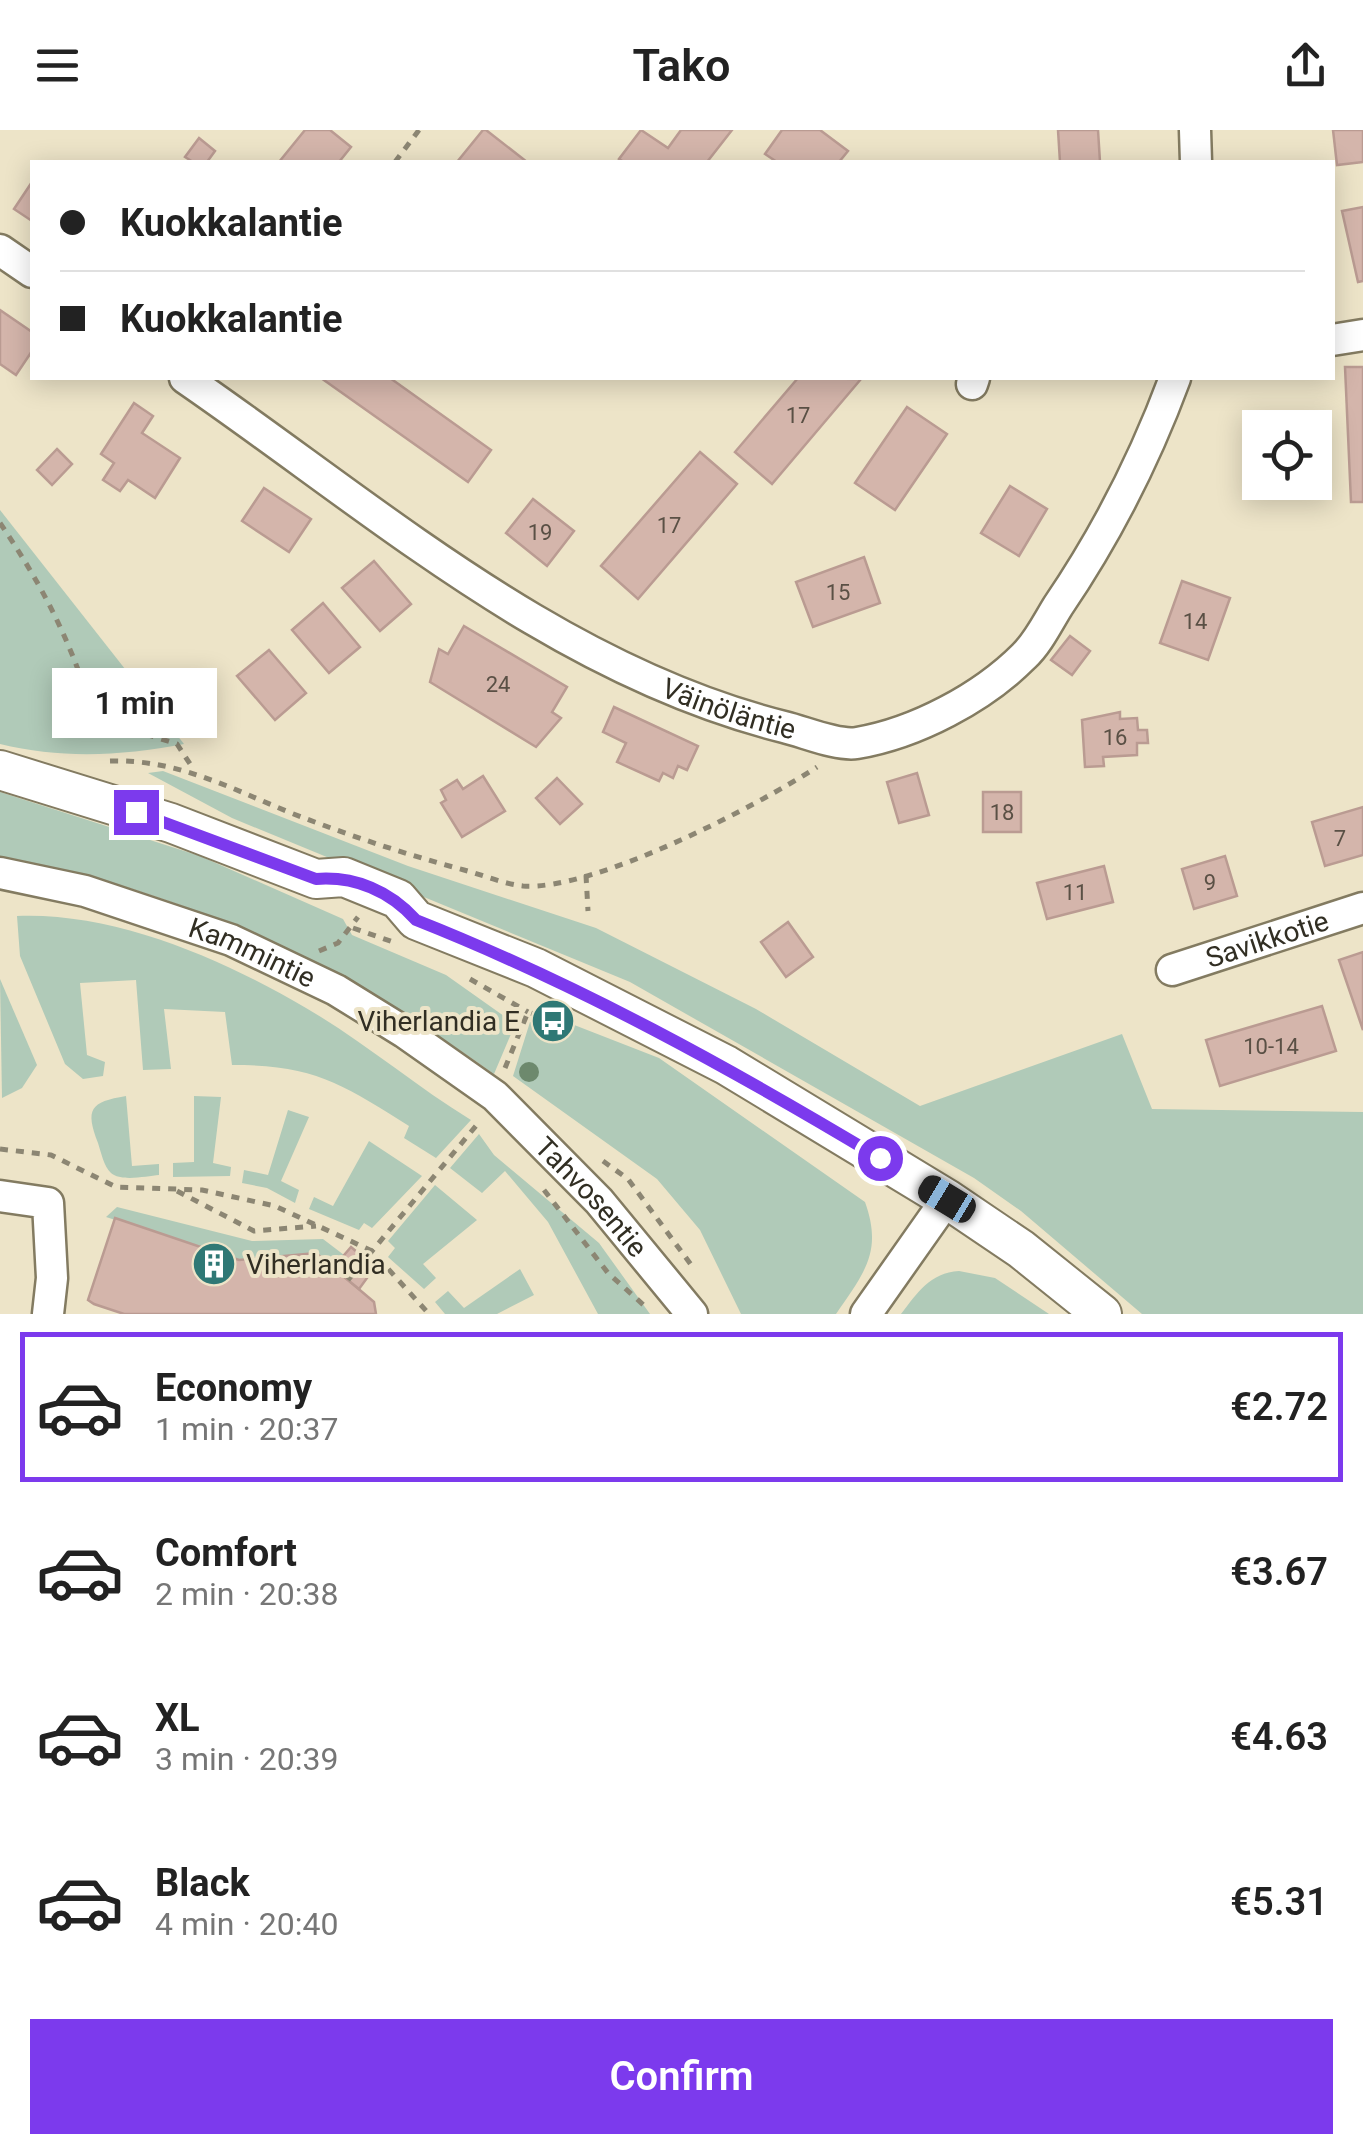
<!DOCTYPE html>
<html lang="en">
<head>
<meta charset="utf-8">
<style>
	:root { --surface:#fff; --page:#f2f2f2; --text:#222; --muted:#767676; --line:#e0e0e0; --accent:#7c3aed }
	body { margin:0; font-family:Roboto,sans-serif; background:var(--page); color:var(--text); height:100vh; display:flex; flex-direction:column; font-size:38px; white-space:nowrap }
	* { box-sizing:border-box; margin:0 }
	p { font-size:32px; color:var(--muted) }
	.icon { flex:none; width:55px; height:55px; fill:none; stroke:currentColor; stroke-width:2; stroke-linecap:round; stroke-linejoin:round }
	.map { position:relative; height:1184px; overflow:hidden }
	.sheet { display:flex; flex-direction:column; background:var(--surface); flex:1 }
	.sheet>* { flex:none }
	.guide { position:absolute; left:30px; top:30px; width:1305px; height:220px; border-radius:0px; box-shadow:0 5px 25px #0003; display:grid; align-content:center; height:220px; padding:0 30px; background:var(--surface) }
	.fabs { position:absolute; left:1242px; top:280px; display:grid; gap:20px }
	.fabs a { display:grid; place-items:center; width:90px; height:90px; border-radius:0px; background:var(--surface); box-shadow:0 5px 25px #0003; font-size:50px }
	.end { position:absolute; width:45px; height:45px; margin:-22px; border:12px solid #7c3aed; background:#fff; box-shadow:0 0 0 5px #fff }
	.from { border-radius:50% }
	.bubble { position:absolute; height:70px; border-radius:0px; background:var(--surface); box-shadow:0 5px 25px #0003; font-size:32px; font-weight:600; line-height:70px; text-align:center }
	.car { position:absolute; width:30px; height:60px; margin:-30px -15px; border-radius:12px; box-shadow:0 0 8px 2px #0007; background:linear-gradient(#222 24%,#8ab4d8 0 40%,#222 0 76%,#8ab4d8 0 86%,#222 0) }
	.guide b { display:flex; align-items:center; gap:35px; height:95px; font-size:38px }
	.guide b+b { border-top:2px solid var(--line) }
	.guide i { width:25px; height:25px; background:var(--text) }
	ul { padding:18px 0 0; list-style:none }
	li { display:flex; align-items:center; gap:30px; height:150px; margin:0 20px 15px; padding:0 10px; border:5px solid transparent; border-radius:0px }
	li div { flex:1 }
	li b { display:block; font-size:38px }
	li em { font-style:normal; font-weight:600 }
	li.selected { border-color:var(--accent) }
	li>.icon { width:90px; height:90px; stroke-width:1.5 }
	.button { display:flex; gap:20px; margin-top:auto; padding:20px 30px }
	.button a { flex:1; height:115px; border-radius:0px; background:var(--accent); color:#fff; font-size:40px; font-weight:600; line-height:115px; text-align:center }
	header { display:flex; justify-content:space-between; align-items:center; height:130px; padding:0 30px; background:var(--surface); font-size:45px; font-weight:600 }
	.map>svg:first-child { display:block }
	.green { fill:#b0cab8 }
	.building { fill:#d4b5ab; stroke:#ba9b92; stroke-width:2.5 }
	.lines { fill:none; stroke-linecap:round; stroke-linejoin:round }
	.minor-casing { stroke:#837b61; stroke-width:35 }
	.major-casing { stroke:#837b61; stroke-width:42 }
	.path { stroke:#8c8673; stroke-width:5; stroke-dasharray:8 8; stroke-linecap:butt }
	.minor { stroke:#fff; stroke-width:30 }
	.major { stroke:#fff; stroke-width:38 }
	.tree { fill:#6d896d }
	.route { stroke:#7c3aed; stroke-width:12 }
	.labels { text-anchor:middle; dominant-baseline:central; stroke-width:8; stroke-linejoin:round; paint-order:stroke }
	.number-label { font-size:22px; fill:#5a5045 }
	.street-label { font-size:28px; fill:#312e23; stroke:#ede4c8 }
	.poi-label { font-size:28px; fill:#312e23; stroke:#ede4c8; text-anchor:end }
</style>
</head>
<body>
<header><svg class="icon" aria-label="menu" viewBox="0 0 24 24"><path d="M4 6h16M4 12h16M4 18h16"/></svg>Tako<svg class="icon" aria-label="share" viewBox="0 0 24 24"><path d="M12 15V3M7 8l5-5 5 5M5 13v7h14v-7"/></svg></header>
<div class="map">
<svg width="1363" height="1184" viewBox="0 0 1363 1184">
	<rect width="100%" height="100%" fill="#ede4c8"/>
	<g class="green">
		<path d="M0,380L184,614C122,626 61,629 0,614Z"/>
		<polygon points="163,641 408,736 596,798 756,879 920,976 1122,904 1152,979 1363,982 1363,1184 1142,1184 1021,1081 974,1048 630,852 232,688 148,643"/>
		<path d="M0,662L200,726L343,789L352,805L446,845L511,891V904L494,944C337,832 190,763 0,726Z"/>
		<path d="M17,786C115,782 223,829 306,878C363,911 414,955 471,990L436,1028L404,1008L409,996C342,954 315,935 232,935L225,882L164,879L171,939L143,940L136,850L80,853L87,925L105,932L103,946L83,949L65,934L20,826Z"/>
		<polygon points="0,849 37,935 22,958 2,968"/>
		<path d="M564,891L659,928L865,1072C883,1122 864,1143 836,1184H741L700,1100L657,1049L513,946L530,892L555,902Z"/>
		<path d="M126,966L132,1036L159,1034V1045C147,1046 121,1052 111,1043C104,1037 101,1022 98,1013C85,979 90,972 126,966Z"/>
		<polygon points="194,966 221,967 213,1033 231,1037 230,1046 173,1047 173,1033 194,1032"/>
		<polygon points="288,980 309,987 281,1051 299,1060 295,1073 267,1058 242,1053 244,1040 268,1045"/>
		<polygon points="479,1004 494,1025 599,1113 650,1184 598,1184 548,1092 505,1041 482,1063 450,1038"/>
		<polygon points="369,1011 422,1046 372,1098 364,1093 359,1100 309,1079 314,1067 333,1076"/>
		<polygon points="435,1055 477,1090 423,1134 436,1148 424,1159 388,1127 395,1118 388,1111"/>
		<polygon points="117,1077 252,1111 323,1109 344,1125 333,1138 316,1123 239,1130 106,1087"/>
		<polygon points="520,1139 534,1165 497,1184 445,1184 435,1172 448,1161 464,1178"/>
		<path d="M959,1141L995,1148L1049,1184H901C918,1162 930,1143 959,1141Z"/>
	</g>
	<g class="building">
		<polygon points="305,0 330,0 351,17 339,32 279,32"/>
		<polygon points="483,0 486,0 527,32 457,32"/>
		<polygon points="641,0 668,18 681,0 732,0 707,32 624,32 619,29"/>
		<polygon points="782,0 820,0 848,21 839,32 777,32 765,24"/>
		<polygon points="1058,0 1098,0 1100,32 1060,32"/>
		<polygon points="1333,0 1363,0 1363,32 1337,35"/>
		<polygon points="199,8 215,21 207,32 193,32 185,27"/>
		<polygon points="32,52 32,91 14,79"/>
		<polygon points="1363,77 1363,151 1358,152 1342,81"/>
		<polygon points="0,180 32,202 32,221 16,245 0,234"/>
		<polygon points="1345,237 1363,237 1363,372 1351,372"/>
		<polygon points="321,248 390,248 491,320 468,352"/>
		<polygon points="798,248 861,249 772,354 735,322"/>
		<polygon points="134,273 153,286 142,303 180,328 155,368 128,350 120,361 103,350 114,333 101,324"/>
		<polygon points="907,277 947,304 895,380 855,353"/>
		<polygon points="57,319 72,334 52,355 37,340"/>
		<polygon points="700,322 737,354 638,469 601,436"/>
		<polygon points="1010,356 1047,379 1019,426 981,403"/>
		<polygon points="264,358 311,389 289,422 242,391"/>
		<polygon points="533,369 574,401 547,436 506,403"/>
		<polygon points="864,427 880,473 813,497 796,452"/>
		<polygon points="374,431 411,474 380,501 342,458"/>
		<polygon points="1182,451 1230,468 1208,530 1160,513"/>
		<polygon points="323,473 360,517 329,543 292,500"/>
		<polygon points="464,496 567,557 552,582 561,588 536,617 430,552 439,519 448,524"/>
		<polygon points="1070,506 1090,521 1072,545 1051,530"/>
		<polygon points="269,520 306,563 275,590 237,546"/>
		<polygon points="614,577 698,616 687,640 678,636 673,648 663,643 659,651 617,632 626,613 603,602"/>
		<polygon points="1120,582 1120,589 1137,588 1138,600 1147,600 1148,613 1137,613 1137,625 1103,627 1104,636 1085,637 1082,590"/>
		<polygon points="917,643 929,685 899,693 887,652"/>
		<polygon points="483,646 505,681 462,707 441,673 446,670 441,660 457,650 463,659"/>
		<polygon points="557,648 582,674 560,694 536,668"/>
		<rect x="983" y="662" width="38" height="40"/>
		<polygon points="1363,677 1363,725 1325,736 1312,692"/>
		<polygon points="1225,726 1237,766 1194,779 1182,739"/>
		<polygon points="1104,736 1113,772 1047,789 1037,753"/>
		<polygon points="788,792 813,827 786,847 761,812"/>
		<polygon points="1363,822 1363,900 1339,830"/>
		<polygon points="1322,876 1336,921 1220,956 1206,910"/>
		<polygon points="115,1088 239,1130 316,1123 374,1172 376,1184 124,1184 94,1174 88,1170"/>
		<polygon points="351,1117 375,1137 359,1159 333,1138"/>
	</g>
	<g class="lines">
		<g class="minor-casing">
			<g id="minor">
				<polyline points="1195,0 1196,32"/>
				<polyline points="0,120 32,142"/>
				<polyline points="1332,210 1363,205"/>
				<path id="s1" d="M185,248C374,378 556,540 784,597C805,602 837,616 857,613C916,603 982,568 1024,526C1038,513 1048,492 1058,476C1107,404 1145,329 1175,248"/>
				<polyline points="972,254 974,248"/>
				<path id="s2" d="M0,743L85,761L231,810L336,860L404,902L495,966L599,1071L692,1184"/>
				<path id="s3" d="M1172,840L1363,778"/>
				<polyline points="0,1066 48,1073 52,1148 48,1184"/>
				<polyline points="866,1184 947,1069"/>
			</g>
		</g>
		<g class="major-casing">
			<polyline id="major" points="0,640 171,693 316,749 344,747 398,769 416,790 536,838 726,935 947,1069 1021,1119 1102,1184"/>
		</g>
		<g class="path">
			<polyline points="395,32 419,0"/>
			<path d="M0,393C43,456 73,515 94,588L177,614L194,640"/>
			<path d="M110,631C177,629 230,658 291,683C348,705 404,724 464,740C483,745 504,754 523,756C594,761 757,676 817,637"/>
			<polyline points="586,745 588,781"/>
			<polyline points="353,798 393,812"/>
			<polyline points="319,821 338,813 358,787"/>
			<polyline points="470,849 528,882"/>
			<polyline points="505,938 528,882 553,891"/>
			<polyline points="0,1019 51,1025 116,1057 202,1060 275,1076 372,1121 429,1184"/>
			<polyline points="603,1031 628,1049 692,1136"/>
			<polyline points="544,1060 608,1143 648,1179"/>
			<polyline points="177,1061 254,1101 316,1096"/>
			<polyline points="348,1150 480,991"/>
		</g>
		<use href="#minor" class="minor"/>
		<use href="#major" class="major"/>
	</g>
	<circle class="tree" cx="529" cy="942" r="10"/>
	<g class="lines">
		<path class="route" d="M136,682L316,749C355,746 390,761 416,790C580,855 730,938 880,1028"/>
	</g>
	<defs>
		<g id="bus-disc" transform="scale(2.25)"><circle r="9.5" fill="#2f7875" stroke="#ede4c8"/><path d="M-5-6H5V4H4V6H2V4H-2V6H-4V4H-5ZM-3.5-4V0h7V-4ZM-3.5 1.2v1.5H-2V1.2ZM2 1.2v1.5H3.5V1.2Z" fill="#fff"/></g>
		<g id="building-disc" transform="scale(2.25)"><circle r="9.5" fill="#2f7875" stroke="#ede4c8"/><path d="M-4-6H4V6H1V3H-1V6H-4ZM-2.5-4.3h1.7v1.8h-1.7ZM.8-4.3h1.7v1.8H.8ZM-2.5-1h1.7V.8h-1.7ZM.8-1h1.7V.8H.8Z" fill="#fff"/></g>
	</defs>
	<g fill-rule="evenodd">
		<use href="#bus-disc" x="553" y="891"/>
		<use href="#building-disc" x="214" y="1134"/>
	</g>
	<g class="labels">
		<g class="number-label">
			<text x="798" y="285">17</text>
			<text x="669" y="395">17</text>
			<text x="540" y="402">19</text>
			<text x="838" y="462">15</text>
			<text x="1195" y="491">14</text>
			<text x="498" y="554">24</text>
			<text x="1115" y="607">16</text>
			<text x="1002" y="682">18</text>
			<text x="1340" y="708">7</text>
			<text x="1210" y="752">9</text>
			<text x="1075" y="762">11</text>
			<text x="1271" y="916">10-14</text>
		</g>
		<g class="street-label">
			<text stroke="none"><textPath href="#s1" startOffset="640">Väinöläntie</textPath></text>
			<text stroke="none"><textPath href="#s3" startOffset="100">Savikkotie</textPath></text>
			<text stroke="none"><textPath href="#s2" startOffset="265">Kammintie</textPath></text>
			<text stroke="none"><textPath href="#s2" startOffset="688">Tahvosentie</textPath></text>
		</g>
		<g class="poi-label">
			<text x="520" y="891">Viherlandia E</text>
			<text x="246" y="1134" text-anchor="start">Viherlandia</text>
		</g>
	</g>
</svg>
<div class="fabs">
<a><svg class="icon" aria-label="locate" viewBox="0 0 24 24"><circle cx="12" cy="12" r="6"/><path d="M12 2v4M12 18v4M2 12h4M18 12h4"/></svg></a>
</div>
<i class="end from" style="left:880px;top:1028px"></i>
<i class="end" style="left:136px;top:682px"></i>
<div class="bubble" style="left:52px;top:538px;width:165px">1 min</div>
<i class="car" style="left:947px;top:1069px;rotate:301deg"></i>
<div class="guide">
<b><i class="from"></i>Kuokkalantie</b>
<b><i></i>Kuokkalantie</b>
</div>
</div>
<section class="sheet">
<ul>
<li class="selected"><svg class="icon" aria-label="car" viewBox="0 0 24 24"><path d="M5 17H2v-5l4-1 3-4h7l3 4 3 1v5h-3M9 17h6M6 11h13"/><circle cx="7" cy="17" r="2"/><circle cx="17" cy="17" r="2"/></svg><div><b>Economy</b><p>1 min · 20:37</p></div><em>€2.72</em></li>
<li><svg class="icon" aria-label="car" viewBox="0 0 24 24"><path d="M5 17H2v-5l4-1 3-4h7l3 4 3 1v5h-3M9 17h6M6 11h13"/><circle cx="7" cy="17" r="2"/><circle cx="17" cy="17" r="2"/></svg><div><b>Comfort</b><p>2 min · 20:38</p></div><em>€3.67</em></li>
<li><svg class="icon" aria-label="car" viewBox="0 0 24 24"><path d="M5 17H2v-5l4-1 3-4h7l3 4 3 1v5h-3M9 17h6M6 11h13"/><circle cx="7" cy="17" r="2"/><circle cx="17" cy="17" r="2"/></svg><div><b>XL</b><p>3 min · 20:39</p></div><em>€4.63</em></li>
<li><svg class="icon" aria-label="car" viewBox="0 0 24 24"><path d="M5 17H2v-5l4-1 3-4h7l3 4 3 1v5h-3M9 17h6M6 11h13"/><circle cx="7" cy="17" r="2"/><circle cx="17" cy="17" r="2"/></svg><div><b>Black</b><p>4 min · 20:40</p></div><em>€5.31</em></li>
</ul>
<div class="button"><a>Confirm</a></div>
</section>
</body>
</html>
